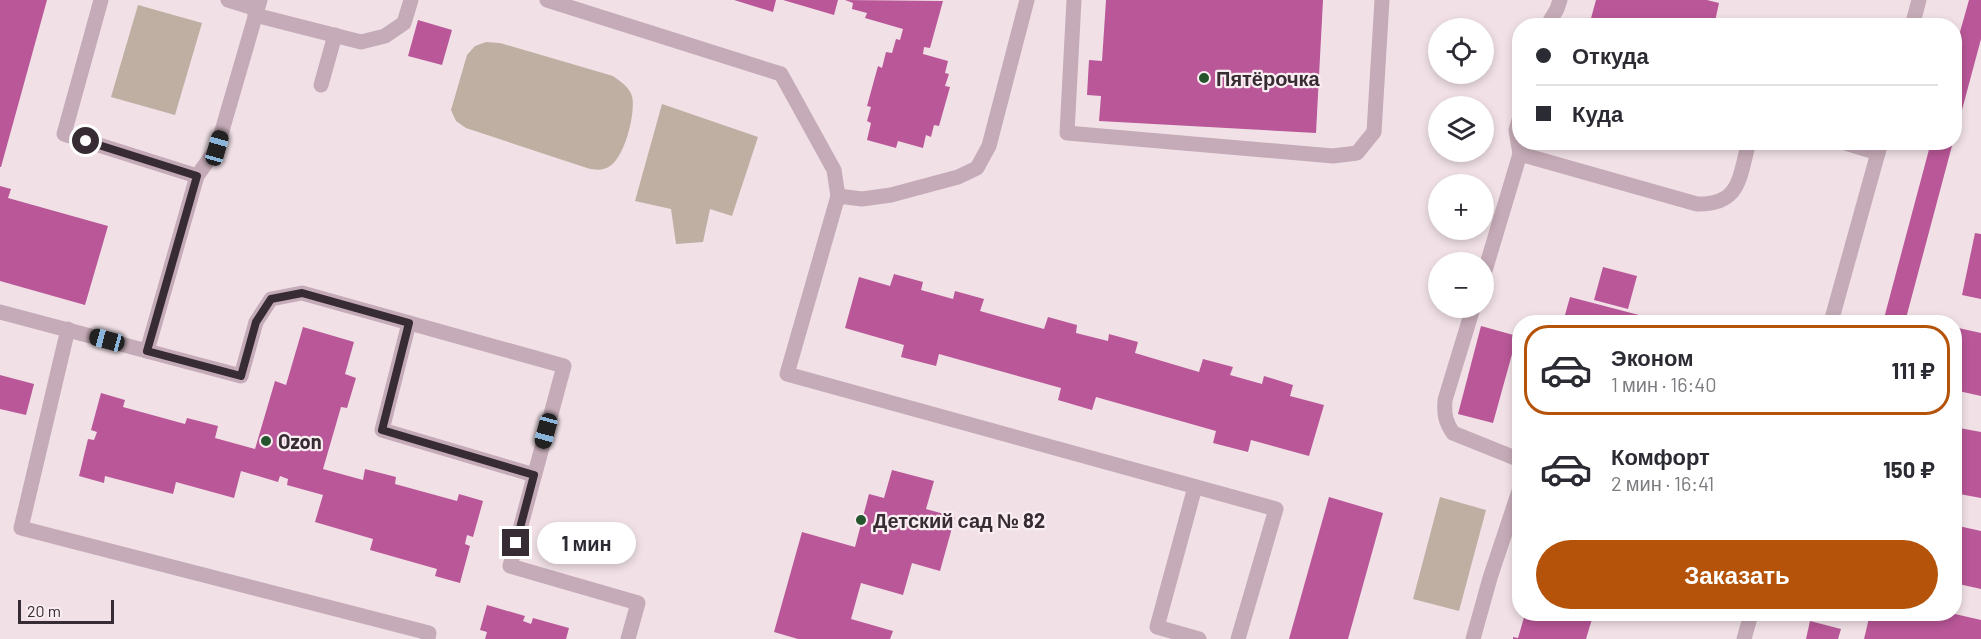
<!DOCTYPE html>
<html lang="ru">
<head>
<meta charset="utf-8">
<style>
	:root { --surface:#fff; --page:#f2f2f3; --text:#2b2b33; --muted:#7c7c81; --line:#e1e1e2; --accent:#b45309 }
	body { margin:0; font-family:Barlow,sans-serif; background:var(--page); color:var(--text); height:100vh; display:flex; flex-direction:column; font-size:22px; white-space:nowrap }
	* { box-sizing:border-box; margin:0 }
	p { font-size:20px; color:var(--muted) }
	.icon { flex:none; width:33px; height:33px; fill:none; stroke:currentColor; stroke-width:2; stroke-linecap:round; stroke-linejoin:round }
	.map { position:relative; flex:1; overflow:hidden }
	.sheet { position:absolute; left:1512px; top:315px; width:450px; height:306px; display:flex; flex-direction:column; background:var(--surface); border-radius:24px; box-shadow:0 3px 9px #0003 }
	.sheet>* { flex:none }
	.top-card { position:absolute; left:1512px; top:18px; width:450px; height:132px; border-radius:24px; box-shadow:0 3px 9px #0003; display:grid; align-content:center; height:132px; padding:0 24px; background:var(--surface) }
	.fabs { position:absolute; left:1428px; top:18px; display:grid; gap:12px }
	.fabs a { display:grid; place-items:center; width:66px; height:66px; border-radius:50%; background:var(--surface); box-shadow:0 3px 9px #0003; font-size:30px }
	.scale { position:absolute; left:18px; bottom:15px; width:96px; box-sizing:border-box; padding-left:6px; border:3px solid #372c33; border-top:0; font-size:16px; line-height:21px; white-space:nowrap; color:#372c33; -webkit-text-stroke:4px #f9edf1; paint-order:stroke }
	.end { position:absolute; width:27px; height:27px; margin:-14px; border:8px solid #372c33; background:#fff; box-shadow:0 0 0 3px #fff }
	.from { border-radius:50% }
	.bubble { position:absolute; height:42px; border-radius:21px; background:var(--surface); box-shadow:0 3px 9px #0003; font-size:20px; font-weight:700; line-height:42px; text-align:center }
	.car { position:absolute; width:18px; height:36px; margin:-18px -9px; border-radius:8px; box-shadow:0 0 4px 2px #0007; background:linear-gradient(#222 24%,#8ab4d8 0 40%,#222 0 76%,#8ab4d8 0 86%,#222 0) }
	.top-card b { display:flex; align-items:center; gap:21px; height:57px; font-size:22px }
	.top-card b+b { border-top:2px solid var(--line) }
	.top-card i { width:15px; height:15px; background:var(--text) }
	ul { padding:10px 0 0; list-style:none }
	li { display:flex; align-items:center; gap:18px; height:90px; margin:0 12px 9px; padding:0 12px; border:3px solid transparent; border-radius:24px }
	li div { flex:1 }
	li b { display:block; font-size:22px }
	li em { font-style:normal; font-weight:700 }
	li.current { border-color:var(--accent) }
	li>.icon { width:54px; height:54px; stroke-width:1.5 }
	.primary-button { display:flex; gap:12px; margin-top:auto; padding:12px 24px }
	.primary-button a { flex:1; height:69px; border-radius:36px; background:var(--accent); color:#fff; font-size:24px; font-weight:700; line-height:69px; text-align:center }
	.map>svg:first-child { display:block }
	.green { fill:#bfaea2 }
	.building { fill:#b95798 }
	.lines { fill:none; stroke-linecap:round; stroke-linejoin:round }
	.lane { stroke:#c5abb7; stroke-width:15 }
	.street { stroke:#c5abb7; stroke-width:15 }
	.route { stroke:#372c33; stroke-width:8 }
	.poi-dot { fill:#25552d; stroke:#f9edf1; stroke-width:2 }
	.labels { text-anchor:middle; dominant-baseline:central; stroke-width:4.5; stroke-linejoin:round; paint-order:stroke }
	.poi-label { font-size:20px; font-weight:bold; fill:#372c33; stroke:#f9edf1; text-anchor:start }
</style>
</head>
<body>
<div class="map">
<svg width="1981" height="639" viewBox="0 0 1981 639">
	<rect width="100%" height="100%" fill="#f1e1e7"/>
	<g class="green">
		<polygon points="138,5 202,23 175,115 111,97"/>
		<path d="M486,42L500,43L613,76C620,81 629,87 632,96C636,112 625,157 610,166C603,171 595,170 587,168L466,128L456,121L451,110L467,55L475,46Z"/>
		<polygon points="662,104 758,137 732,216 710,209 703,242 676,244 671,209 635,201"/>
		<polygon points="1440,497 1486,510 1459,611 1413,599"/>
	</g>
	<g class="building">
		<polygon points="0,0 47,0 1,167 0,167"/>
		<polygon points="734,0 776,0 773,12"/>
		<polygon points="783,0 838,0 834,15"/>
		<polygon points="845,0 943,1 930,48 924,47 923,54 948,61 945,73 949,74 945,86 950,87 939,126 934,125 931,137 926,135 923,148 898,141 896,148 867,140 871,123 867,121 871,107 867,106 878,66 882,68 886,52 892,53 896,39 900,40 903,29 865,18 867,13 852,9 853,3"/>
		<polygon points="1106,0 1323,0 1316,133 1099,121 1101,96 1087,95 1089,60 1102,61"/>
		<polygon points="1596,0 1707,0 1719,3 1714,26 1603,26 1590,22"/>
		<polygon points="1969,0 1981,0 1981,39 1955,136 1954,53"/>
		<polygon points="418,20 452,30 442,65 408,56"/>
		<polygon points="1656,142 1682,142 1680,150"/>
		<polygon points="1931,142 1953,142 1905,322 1883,322"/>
		<polygon points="0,186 11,189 8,198 108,226 85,305 0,281"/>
		<polygon points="1975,233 1981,234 1981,299 1962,295"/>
		<polygon points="1603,267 1637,276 1628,309 1594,300"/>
		<polygon points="894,274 923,282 921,290 953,299 955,291 984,299 980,311 1044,329 1048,317 1077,325 1076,333 1108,341 1109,334 1138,342 1135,353 1199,372 1203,359 1233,367 1230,375 1262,384 1264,376 1293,385 1290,396 1324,405 1309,456 1251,440 1248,452 1213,443 1216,431 1096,397 1092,410 1058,400 1061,388 939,354 936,366 901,357 904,345 845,328 859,277 890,286"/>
		<polygon points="1570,297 1639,315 1637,322 1563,322"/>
		<polygon points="1481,326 1517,336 1493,423 1458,414"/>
		<polygon points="303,327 354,342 345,374 356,378 347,408 341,407 323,469 363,480 365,469 396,477 395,484 457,501 459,494 483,501 473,537 467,535 465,544 470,546 460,583 435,576 437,569 370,550 373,539 315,522 323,495 287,485 288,479 280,476 278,482 241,471 234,498 176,482 173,494 105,476 104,483 79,476 88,439 94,440 97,432 91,430 101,393 125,400 123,407 185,424 187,418 218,426 215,438 255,449 275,381 286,385"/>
		<polygon points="1954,327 1981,333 1981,396 1954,390"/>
		<polygon points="0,375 34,384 26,415 0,409"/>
		<polygon points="1954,427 1981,432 1981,498 1954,493"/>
		<polygon points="892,470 934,481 926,509 955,517 940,571 912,563 903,595 861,583 851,619 893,631 890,639 798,639 774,632 802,532 855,547 869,494 884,498"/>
		<polygon points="1329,497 1383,513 1348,639 1289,639"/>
		<polygon points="1954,525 1981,531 1981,589 1954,583"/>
		<polygon points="487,605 525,616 523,621 531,624 533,618 569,628 566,639 485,639 487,632 480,630"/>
		<polygon points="1525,614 1599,614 1597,620 1592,619 1586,639 1513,639 1513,637 1518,638"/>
		<polygon points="1870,614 1955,614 1981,620 1981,639 1864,639"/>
		<polygon points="1810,621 1841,629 1838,639 1806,639"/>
	</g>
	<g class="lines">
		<g class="lane">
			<polyline points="101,0 64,134 197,176"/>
			<polyline points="228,0 257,9"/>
			<polyline points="547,0 781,74 834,170 838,196"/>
			<polyline points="1027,0 989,146 977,168 958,177 891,195 862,199 838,196 787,374 1276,509 1238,639"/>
			<polyline points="1074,0 1067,133 1333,156 1357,153 1374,132 1382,0"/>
			<polyline points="255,15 361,42 385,36 404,23 411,0"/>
			<polyline points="1547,26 1557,9 1560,0"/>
			<polyline points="321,85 335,35"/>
			<polyline points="1842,142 1878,153"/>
			<path d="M1520,154L1697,204C1741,205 1739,177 1749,142"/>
			<polyline points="1484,274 1520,154 1516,130 1520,117"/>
			<path d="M1473,308L1445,400C1444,414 1445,421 1453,433L1520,460"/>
			<polyline points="0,312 241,376 256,322 271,299 302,293 564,366 510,566 638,603 628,639"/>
			<polyline points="409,323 382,430 534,475"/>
			<polyline points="68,329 21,528 429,633 428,639"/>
			<polyline points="147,351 197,176 217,148 260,0"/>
			<polyline points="1195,487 1157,627 1199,639"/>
			<polyline points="1473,639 1490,578 1520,488"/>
		</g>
		<g class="street">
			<polyline points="1912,26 1919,0"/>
			<polyline points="1831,322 1881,142"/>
			<polyline points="1744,639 1751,614"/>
		</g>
	</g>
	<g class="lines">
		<polyline class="route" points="86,141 197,176 147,351 241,376 256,322 271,299 302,293 409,323 382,430 534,475 516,543"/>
	</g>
	<g class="poi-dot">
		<circle cx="1204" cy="78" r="6"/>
		<circle cx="266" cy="441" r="6"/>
		<circle cx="861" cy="520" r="6"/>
	</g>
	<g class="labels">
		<g class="poi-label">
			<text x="1216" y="78">Пятёрочка</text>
			<text x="278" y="441">Ozon</text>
			<text x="873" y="520">Детский сад № 82</text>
		</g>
	</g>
</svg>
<div class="fabs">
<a><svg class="icon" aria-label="locate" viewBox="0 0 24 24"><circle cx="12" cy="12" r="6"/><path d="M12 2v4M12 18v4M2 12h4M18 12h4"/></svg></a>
<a><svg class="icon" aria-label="layers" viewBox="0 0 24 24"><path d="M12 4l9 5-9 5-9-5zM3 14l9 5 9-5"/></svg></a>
<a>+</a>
<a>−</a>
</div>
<div class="scale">20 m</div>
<i class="end from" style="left:86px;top:141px"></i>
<i class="end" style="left:516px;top:543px"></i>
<div class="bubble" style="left:537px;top:522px;width:99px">1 мин</div>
<i class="car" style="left:217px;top:148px;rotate:16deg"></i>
<i class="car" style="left:107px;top:340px;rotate:285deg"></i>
<i class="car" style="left:546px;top:431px;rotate:195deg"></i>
<div class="top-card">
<b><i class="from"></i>Откуда</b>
<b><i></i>Куда</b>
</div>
<section class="sheet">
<ul>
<li class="current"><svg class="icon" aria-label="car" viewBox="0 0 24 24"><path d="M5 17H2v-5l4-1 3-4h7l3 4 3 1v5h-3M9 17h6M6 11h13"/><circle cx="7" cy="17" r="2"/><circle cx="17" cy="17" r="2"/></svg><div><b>Эконом</b><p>1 мин · 16:40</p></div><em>111 ₽</em></li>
<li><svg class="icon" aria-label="car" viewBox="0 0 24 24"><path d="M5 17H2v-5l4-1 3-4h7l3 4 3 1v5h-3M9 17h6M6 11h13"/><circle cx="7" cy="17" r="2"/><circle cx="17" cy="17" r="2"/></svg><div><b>Комфорт</b><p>2 мин · 16:41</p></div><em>150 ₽</em></li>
</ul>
<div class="primary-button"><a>Заказать</a></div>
</section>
</div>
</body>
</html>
